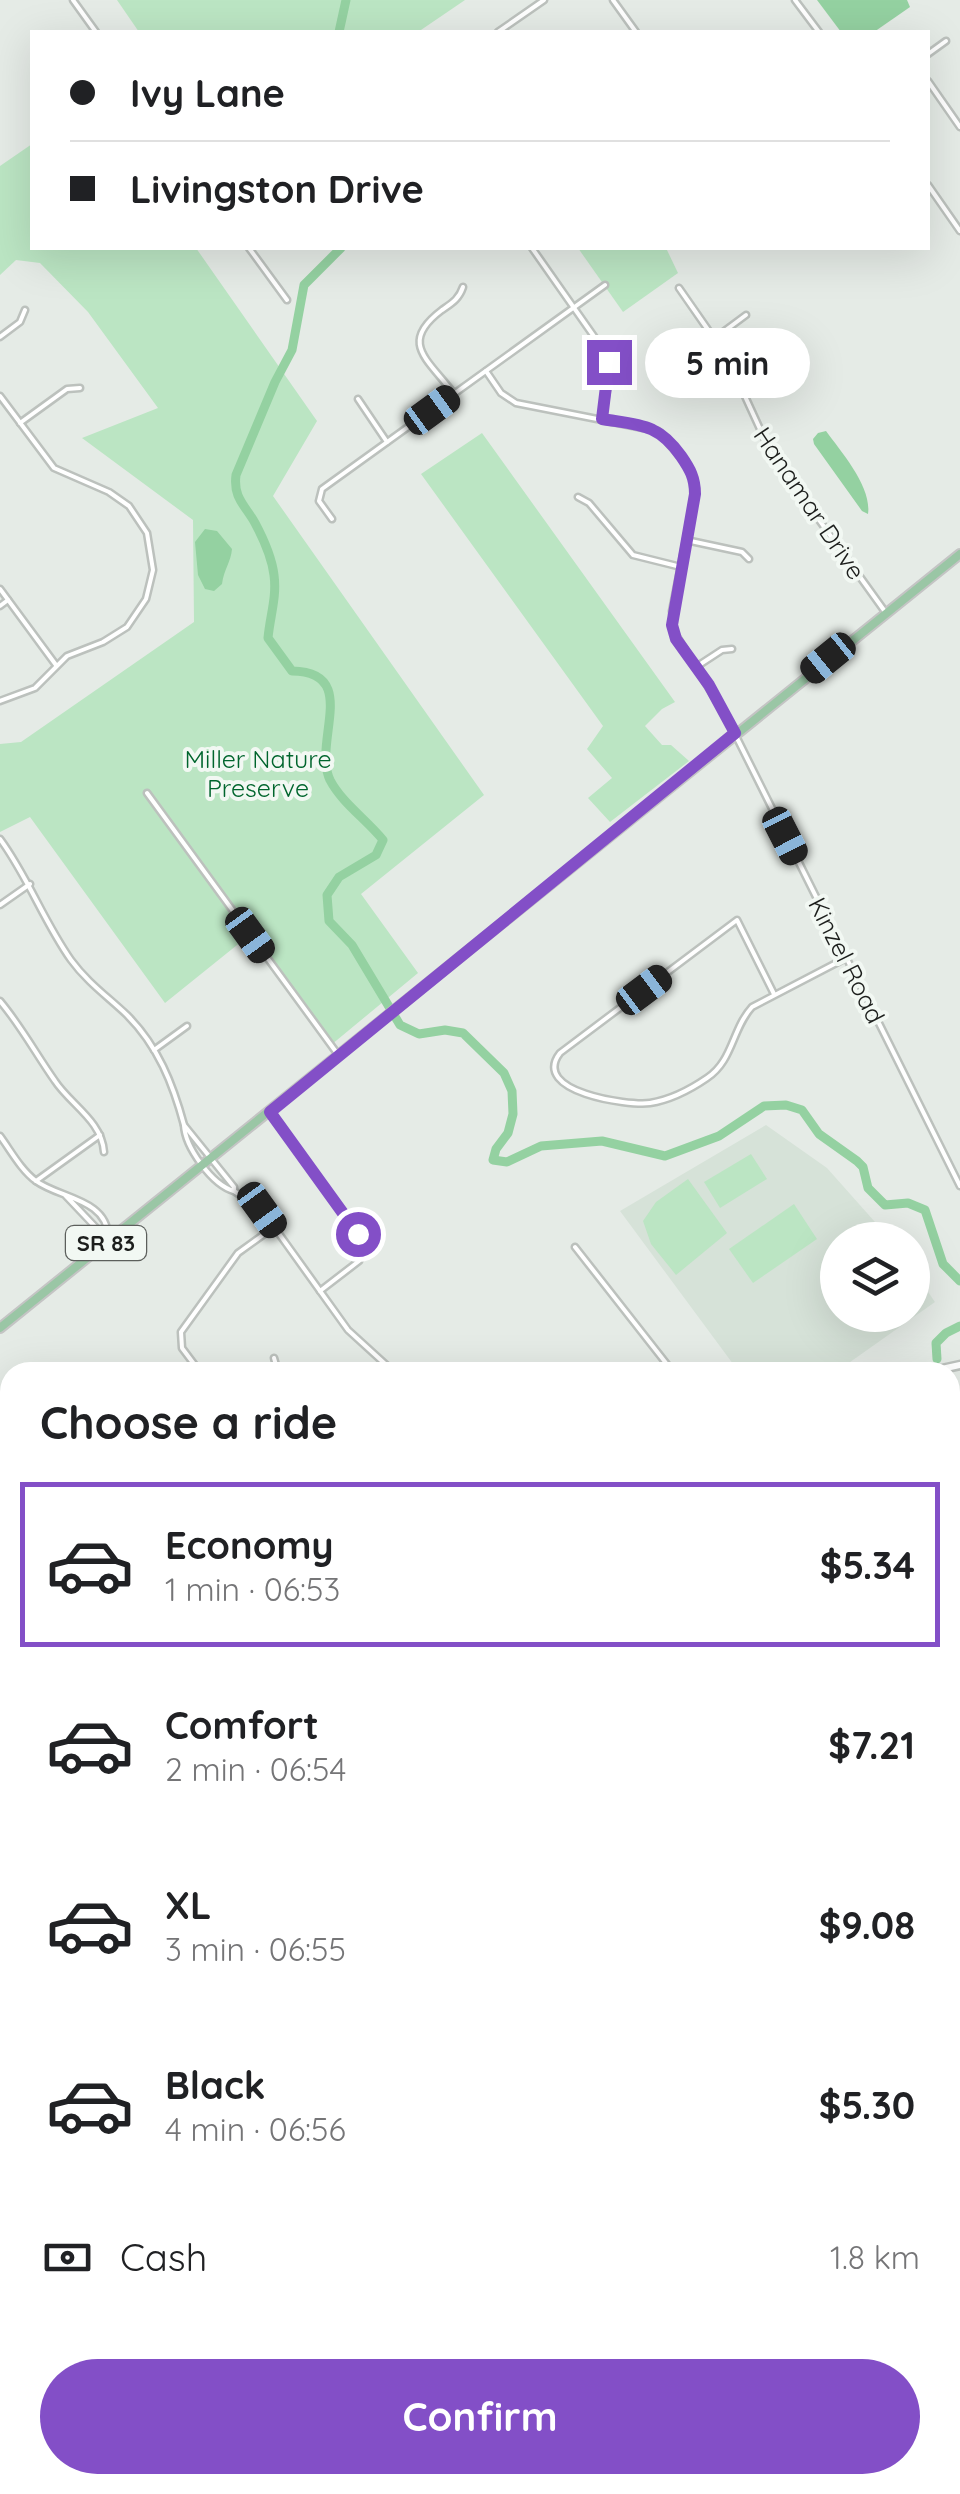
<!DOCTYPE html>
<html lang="en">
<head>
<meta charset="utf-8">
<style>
	:root { --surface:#fff; --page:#f2f2f2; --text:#202124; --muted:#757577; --line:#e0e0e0; --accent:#834fc7 }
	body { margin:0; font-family:Quicksand,sans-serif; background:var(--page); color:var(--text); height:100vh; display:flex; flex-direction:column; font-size:38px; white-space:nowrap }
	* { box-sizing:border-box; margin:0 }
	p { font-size:32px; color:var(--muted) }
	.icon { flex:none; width:55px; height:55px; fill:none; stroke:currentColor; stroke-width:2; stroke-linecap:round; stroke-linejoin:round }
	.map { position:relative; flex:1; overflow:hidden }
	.drawer { position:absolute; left:0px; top:1362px; width:960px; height:1132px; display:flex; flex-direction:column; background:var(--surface); border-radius:30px 30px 0 0; box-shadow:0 10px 40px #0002 }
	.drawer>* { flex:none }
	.top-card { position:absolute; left:30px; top:30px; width:900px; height:220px; border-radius:0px; box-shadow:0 10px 40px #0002; display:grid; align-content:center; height:220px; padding:0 40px; background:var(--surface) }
	.controls { position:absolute; left:820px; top:1222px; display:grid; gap:20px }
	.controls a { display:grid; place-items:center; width:110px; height:110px; border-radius:50%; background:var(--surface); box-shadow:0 10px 40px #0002; font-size:50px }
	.end { position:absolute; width:45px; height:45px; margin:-22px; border:12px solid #834fc7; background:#fff; box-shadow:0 0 0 5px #fff }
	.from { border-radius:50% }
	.bubble { position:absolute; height:70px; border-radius:35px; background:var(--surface); box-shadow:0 10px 40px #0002; font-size:32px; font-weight:700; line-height:70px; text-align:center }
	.car { position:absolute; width:30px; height:60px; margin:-30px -15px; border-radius:12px; box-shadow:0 0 8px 2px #0007; background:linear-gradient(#222 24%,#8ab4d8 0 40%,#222 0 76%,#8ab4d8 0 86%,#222 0) }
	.top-card b { display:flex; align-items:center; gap:35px; height:95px; font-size:38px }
	.top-card b+b { border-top:2px solid var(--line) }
	.top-card i { width:25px; height:25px; background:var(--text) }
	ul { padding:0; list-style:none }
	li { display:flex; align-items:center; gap:30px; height:165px; margin:0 20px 15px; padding:0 20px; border:5px solid transparent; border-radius:0px }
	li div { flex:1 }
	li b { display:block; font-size:38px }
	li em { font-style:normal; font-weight:700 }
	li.active { border-color:var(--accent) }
	li>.icon { width:90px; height:90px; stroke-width:1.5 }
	h2 { padding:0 40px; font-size:45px; line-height:120px }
	.pay { display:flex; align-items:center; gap:25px; height:110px; padding:0 40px; font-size:38px }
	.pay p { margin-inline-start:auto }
	.action { display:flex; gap:20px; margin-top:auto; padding:20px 40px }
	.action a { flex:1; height:115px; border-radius:60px; background:var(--accent); color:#fff; font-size:40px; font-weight:700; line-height:115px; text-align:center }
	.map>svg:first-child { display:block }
	.built { fill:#d6e2d8 }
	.green { fill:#bbe5c3 }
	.water { fill:#94d1a1 }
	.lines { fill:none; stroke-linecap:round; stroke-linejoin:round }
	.river { stroke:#94d1a1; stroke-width:9 }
	.street-casing { stroke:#bcc1bd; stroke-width:9 }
	.secondary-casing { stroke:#bcc1bd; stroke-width:11 }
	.primary-casing { stroke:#c4c4c4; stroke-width:12 }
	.street { stroke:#fff; stroke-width:4 }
	.secondary { stroke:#fff; stroke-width:6 }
	.primary { stroke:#9ac6a5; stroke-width:8 }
	.route { stroke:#834fc7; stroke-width:12 }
	.labels { text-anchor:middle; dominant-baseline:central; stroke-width:8; stroke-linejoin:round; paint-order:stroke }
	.shield { fill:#f2f8f3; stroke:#5c5f5c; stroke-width:2.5 }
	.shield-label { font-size:22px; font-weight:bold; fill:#1c1e1c }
	.street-label { font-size:25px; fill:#1c1e1c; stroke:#f2f8f3 }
	.park-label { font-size:25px; fill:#00652d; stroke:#f2f8f3 }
</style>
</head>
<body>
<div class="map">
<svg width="960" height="2494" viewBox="0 0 960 2494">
	<rect width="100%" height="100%" fill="#e5ebe6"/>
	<polygon class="built" points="766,1125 827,1168 891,1240 838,1240 838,1315 912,1315 913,1270 935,1302 836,1372 739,1372 620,1211"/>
	<g class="green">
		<polygon points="117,0 465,0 418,32 139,32"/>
		<polygon points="32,144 32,248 196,248 317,421 273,496 484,795 361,894 418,973 331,1045 247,937 165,1003 30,817 0,832 0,744 21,742 194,622 193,520 82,438 158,408 88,312 40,263 16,260 0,275 0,166"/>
		<polygon points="578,248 666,248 678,273 623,312"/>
		<polygon points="482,433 675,702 662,709 645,726 662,745 671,745 689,761 610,822 588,798 612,778 587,749 603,726 421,474"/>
		<polygon points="751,1154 767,1179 720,1208 704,1182"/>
		<polygon points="688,1179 727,1233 676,1275 651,1244 643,1221 656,1202"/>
		<polygon points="794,1204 817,1239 753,1283 729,1249"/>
		<polygon points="10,1470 10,1708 0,1707 0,1477"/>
		<polygon points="960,2377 960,2494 731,2494 725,2485 950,2485 950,2385"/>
	</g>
	<g class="water">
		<polygon points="817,0 907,0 910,7 874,32 841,32"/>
		<path d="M826,431C842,453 872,487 868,514L862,511L814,444L813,439L818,433Z"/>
		<path d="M205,529L217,531L232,549C231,562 224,569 222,584L214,591L205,589L198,575L195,542Z"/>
	</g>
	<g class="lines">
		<g class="river">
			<polyline points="339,32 346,0"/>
			<path d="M341,248L304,285L292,350L275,382L236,475C233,498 245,505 255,523C263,538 272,559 274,575C277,597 270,616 268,638L292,671C361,672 312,742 330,780C342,803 367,820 383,840L376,855L339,877L327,895L329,921L352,945L400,1025L419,1034L445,1030L463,1033L504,1073L512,1091L513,1114L508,1133L496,1149L493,1160L507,1162L541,1146L602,1141L665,1156L719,1136L764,1106L786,1105L802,1110L819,1134L857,1161L863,1167L868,1188L885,1205L908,1203L925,1210L943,1264L960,1281"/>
			<polyline points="937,1359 936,1343 946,1333 960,1326"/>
			<polyline points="505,2485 508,2494"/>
		</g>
		<g class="street-casing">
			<g id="street">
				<polyline points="73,0 96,32"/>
				<polyline points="613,0 636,32"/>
				<polyline points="795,0 819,32"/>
				<polyline points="498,32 544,0"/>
				<polyline points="928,54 946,41"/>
				<polyline points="928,81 960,127"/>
				<polyline points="928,185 960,231"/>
				<polyline points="249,248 287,300"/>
				<polyline points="532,248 607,355 610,373 602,419"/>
				<polyline points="679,288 727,357 771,453 886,613"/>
				<polyline points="0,337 20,322 25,310"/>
				<polyline points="715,338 746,315"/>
				<polyline points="486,371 501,393 516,403 658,431 688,466 694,480 695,494 672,611 674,632 725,714 960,1186"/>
				<path d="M454,394C428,359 398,343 442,310C452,303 459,299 463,287"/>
				<polyline points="0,396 54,468 109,492 129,506 147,533 153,570 146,599 127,627 103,642 67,656 35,688 0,701"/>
				<polyline points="358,399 387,442"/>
				<polyline points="20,423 67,389 80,388"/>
				<polyline points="578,497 589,503 633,555 681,567"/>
				<polyline points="332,519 319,501 322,489 605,285"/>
				<polyline points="686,540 742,552 749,559"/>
				<polyline points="0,589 56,665"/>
				<polyline points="0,606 8,600"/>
				<polyline points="696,667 722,650 732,649"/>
				<polyline points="147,793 339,1056"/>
				<path d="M0,839C28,877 44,922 71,960C87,982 108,997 127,1015C158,1046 173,1084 184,1125"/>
				<polyline points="0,905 30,884"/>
				<path d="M774,994L737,920L560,1053C530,1092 628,1106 650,1103C669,1100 691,1089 707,1078C733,1061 732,1029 752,1007L844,959"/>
				<path d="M0,1001C21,1026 36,1054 55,1081C70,1104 102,1121 104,1152"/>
				<polyline points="154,1050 187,1026"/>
				<polyline points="269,1112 358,1234 361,1256 359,1261 320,1291"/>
				<path d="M184,1125L234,1187V1191C212,1185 185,1147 184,1125Z"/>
				<path d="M0,1136C11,1151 21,1170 36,1181C59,1198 107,1199 108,1236L103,1235L65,1195"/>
				<polyline points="36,1181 100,1135"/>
				<polyline points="234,1191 262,1210 348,1330 394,1372"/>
				<polyline points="575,1247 673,1372"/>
				<polyline points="274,1358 278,1372"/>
				<polyline points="200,1372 182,1348 181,1332 238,1253 274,1227"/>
				<polyline points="950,1825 960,1829"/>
				<polyline points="0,1888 10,1892"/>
				<polyline points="0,1958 10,1951"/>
				<polyline points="0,2096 10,2088"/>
				<polyline points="0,2235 10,2228"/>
				<polyline points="0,2285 10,2301"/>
				<polyline points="0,2372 10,2358"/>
				<polyline points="0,2476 10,2469"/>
				<polyline points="208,2485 215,2494"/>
				<polyline points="440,2485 441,2494"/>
				<polyline points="584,2485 585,2486"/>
				<polyline points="689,2485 696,2494"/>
				<polyline points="104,2494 117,2485"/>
				<polyline points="287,2494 300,2485"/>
			</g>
		</g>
		<g class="secondary-casing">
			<g id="secondary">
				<polyline points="928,1372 960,1365"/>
				<polyline points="950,2152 960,2168"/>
				<polyline points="462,2494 462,2485"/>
			</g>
		</g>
		<g class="primary-casing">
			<g id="primary">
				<polyline points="0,1328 960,554"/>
				<polyline points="0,1785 10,1789"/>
				<polyline points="950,1977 960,1978"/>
			</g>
		</g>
		<use href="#street" class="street"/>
		<use href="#secondary" class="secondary"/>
		<use href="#primary" class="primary"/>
	</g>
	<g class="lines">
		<path class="route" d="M358,1234L270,1112L735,733L709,685L676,639L672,625L695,494C695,478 690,469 681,456C658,423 639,425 602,419L609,362"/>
	</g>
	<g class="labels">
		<rect class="shield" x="66" y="1226" width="80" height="34" rx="8"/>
		<g class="shield-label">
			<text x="106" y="1243">SR 83</text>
		</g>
		<g class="street-label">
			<text transform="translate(810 503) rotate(56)">Hanamar Drive</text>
			<text transform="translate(847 960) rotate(63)">Kinzel Road</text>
		</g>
		<g class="park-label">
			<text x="258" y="758">Miller Nature<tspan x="258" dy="29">Preserve</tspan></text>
		</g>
	</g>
</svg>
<div class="controls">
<a><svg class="icon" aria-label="layers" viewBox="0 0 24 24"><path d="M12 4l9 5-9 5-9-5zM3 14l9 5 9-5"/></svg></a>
</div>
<i class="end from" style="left:358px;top:1234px"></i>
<i class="end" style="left:609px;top:362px"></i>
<div class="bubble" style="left:645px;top:328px;width:165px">5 min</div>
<i class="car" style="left:432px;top:410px;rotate:54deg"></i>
<i class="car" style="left:828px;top:658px;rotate:231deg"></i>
<i class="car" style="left:785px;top:836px;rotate:153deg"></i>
<i class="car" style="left:250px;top:935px;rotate:144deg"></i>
<i class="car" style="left:644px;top:990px;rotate:53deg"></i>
<i class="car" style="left:262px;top:1210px;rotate:144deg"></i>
<div class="top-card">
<b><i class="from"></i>Ivy Lane</b>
<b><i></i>Livingston Drive</b>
</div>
<section class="drawer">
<h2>Choose a ride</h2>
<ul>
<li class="active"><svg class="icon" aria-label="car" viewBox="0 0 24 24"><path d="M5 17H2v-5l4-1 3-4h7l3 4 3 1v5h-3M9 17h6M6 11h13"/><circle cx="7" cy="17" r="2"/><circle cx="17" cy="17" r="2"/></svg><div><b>Economy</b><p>1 min · 06:53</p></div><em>$5.34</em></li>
<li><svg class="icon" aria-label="car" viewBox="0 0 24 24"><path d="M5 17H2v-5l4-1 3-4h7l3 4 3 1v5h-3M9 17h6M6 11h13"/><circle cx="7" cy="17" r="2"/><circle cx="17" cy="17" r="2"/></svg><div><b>Comfort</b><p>2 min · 06:54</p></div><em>$7.21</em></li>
<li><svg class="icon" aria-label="car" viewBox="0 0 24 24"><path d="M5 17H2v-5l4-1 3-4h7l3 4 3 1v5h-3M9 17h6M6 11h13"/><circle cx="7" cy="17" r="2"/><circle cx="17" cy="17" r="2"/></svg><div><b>XL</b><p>3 min · 06:55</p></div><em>$9.08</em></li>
<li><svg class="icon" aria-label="car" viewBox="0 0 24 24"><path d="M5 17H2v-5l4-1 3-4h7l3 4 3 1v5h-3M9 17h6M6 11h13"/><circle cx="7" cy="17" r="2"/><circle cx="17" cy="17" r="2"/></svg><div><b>Black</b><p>4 min · 06:56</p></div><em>$5.30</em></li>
</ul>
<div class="pay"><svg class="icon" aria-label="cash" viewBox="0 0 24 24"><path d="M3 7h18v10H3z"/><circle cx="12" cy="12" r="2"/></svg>Cash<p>1.8 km</p></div>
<div class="action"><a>Confirm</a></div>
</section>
</div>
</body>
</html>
